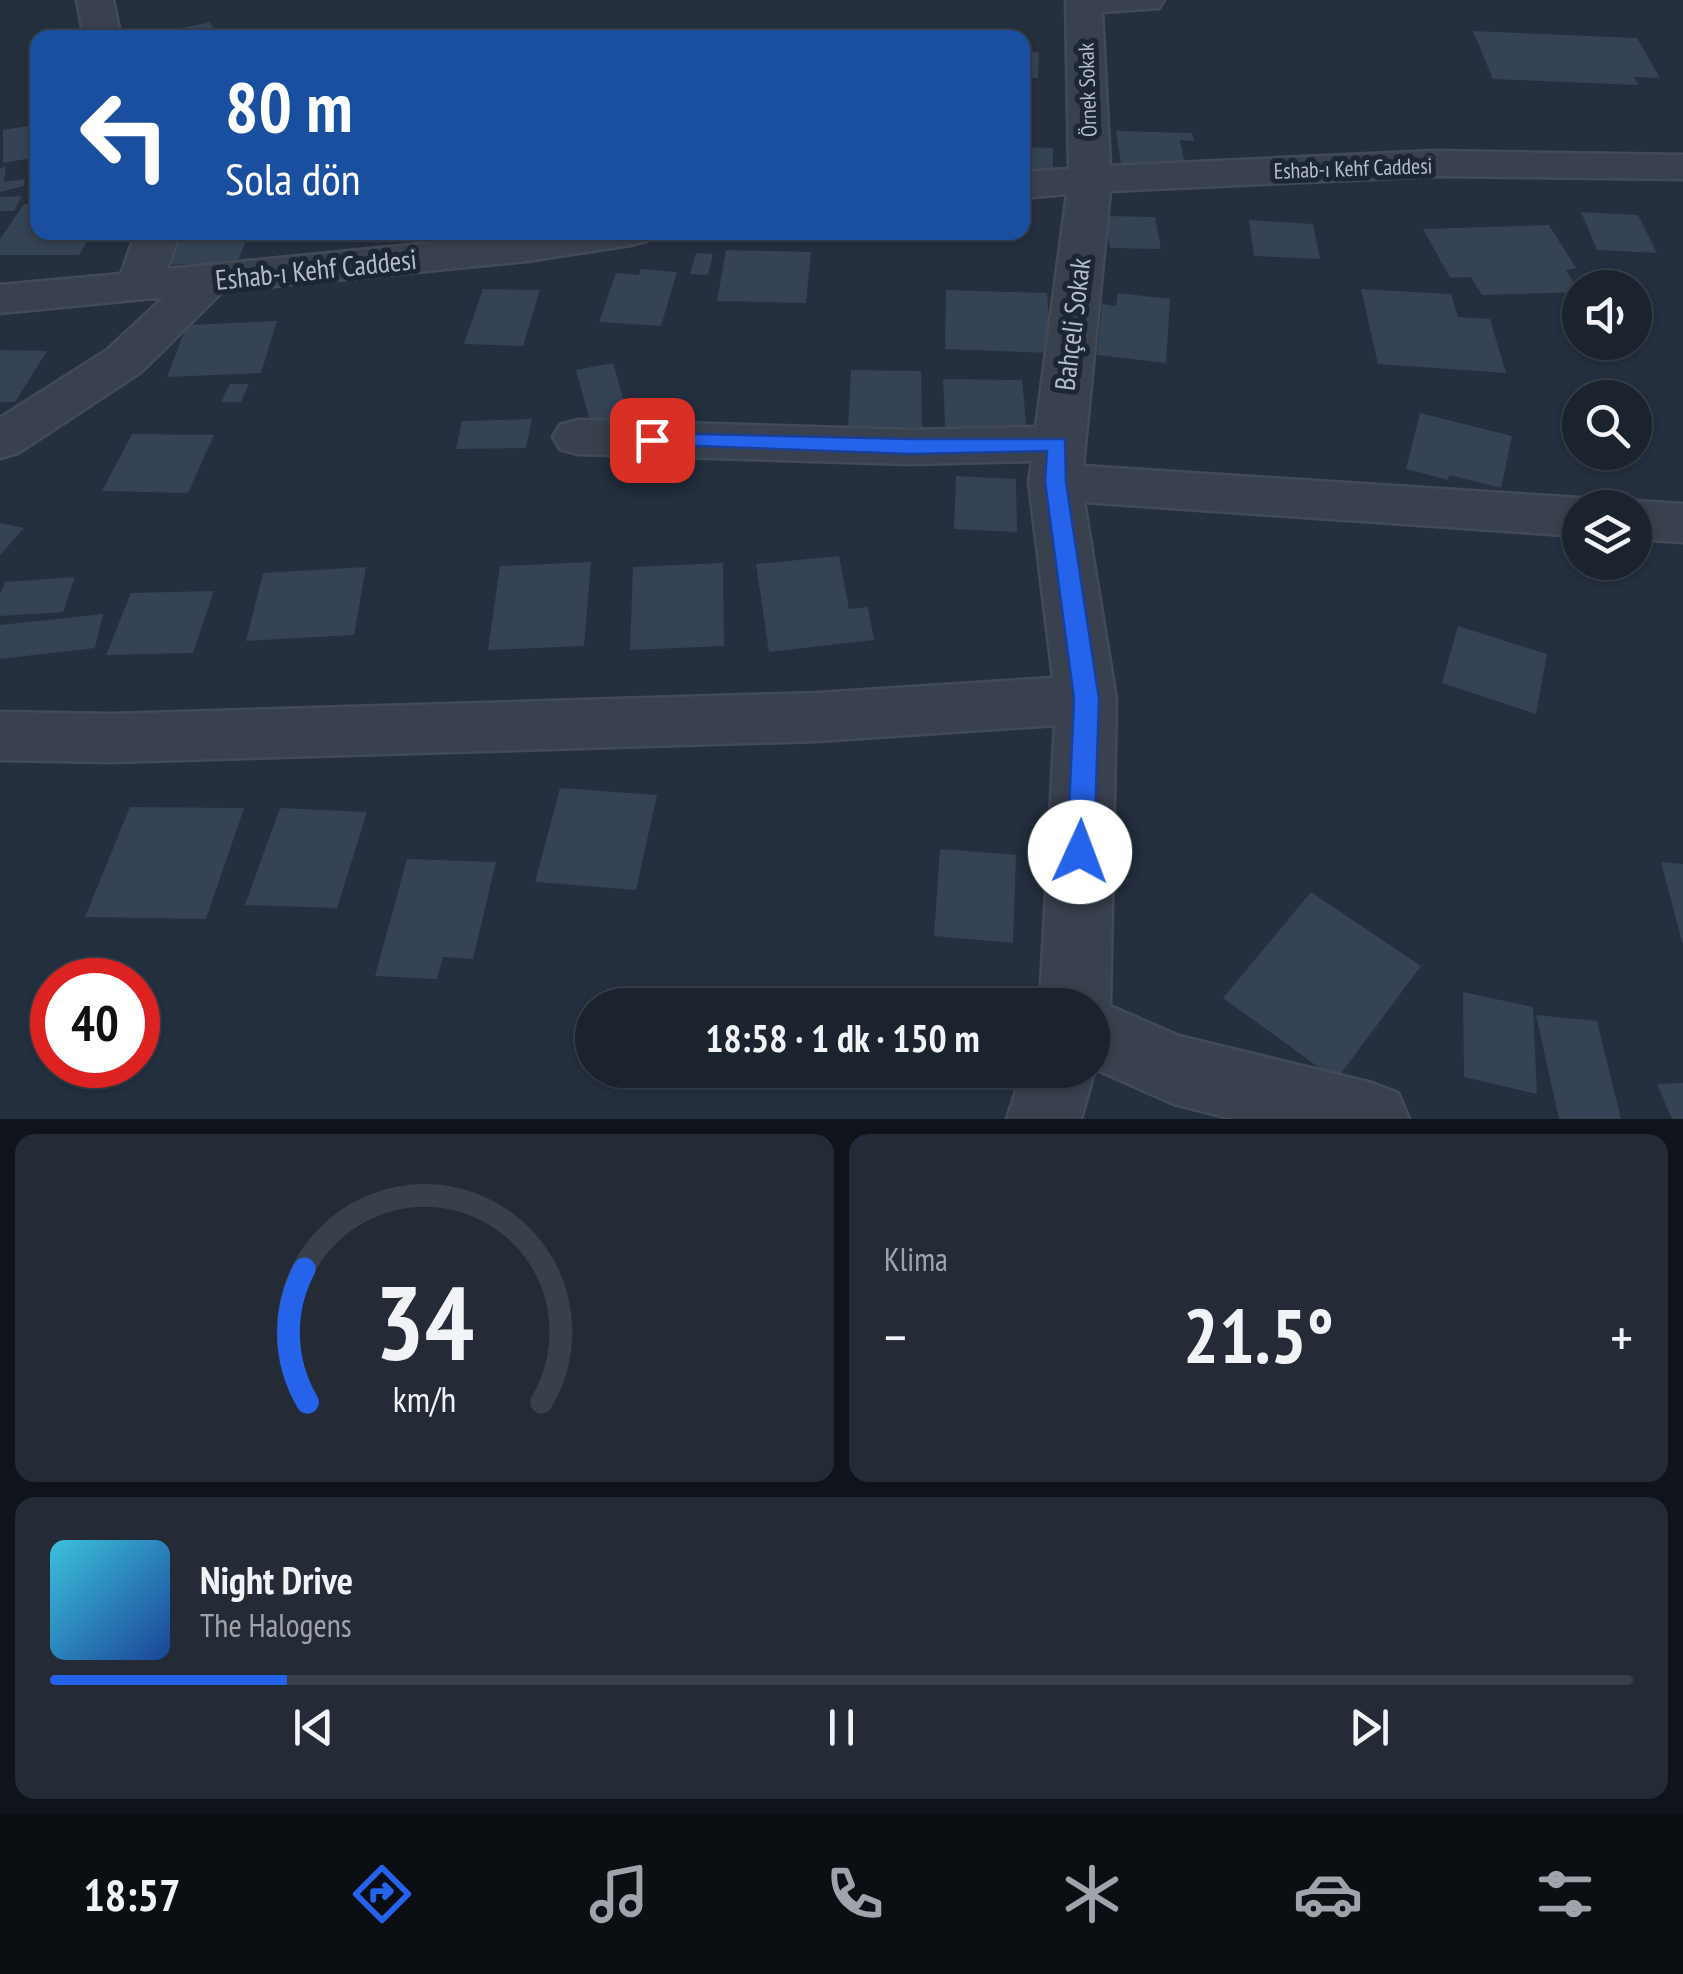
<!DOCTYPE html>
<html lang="tr">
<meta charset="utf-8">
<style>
body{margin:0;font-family:"PT Sans Narrow",sans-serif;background:#242b37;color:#f1f3f6;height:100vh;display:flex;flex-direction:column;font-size:38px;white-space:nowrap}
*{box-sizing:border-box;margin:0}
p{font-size:32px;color:#a0a4aa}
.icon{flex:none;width:55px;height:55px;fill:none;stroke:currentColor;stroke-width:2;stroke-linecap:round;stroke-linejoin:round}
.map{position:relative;height:1119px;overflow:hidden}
.sheet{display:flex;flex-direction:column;gap:15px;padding:15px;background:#0f131a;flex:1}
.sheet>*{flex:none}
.banner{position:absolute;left:30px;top:30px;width:1000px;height:210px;border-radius:20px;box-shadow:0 2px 8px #0004,0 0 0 2px #39404b;background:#1a4fa0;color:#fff;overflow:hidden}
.buttons{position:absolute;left:1562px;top:270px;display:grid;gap:20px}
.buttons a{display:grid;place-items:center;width:90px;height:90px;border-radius:50%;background:#1b232f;box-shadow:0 2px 8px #0004,0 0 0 2px #39404b;font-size:50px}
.speed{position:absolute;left:30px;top:958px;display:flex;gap:20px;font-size:50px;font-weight:700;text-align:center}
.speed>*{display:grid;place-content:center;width:130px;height:130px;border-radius:50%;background:#1b232f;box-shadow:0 2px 8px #0004,0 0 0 2px #39404b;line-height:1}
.speed .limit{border:15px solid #d22;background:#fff;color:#111}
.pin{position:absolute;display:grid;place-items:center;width:85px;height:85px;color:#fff;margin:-42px;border-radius:20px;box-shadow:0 5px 15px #0006}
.me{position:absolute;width:110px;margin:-55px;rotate:2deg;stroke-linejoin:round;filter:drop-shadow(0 0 8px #0008)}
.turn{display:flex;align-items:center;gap:35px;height:210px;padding:0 30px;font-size:45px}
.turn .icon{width:130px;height:130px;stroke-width:2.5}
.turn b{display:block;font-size:70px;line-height:85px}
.big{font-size:75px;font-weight:600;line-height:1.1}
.sheet .tile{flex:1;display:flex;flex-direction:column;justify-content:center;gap:15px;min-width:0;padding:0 35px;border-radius:20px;background:#242b37}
.sheet .dial{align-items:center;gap:0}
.dial svg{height:260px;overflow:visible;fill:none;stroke:#39404b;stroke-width:7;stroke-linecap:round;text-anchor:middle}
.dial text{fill:#f1f3f6;stroke:none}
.song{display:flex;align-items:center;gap:30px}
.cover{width:120px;height:120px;border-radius:15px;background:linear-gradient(135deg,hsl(190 70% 55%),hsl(220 70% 35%))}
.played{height:10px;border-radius:5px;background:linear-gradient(90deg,#2563eb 15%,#39404b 15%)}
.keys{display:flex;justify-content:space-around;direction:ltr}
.heat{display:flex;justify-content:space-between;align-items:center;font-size:55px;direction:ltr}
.sheet .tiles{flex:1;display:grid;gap:15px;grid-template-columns:1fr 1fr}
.tile:last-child{grid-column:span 2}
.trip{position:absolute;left:575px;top:988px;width:535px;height:100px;border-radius:50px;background:#1b232f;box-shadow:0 2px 8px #0004,0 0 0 2px #39404b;font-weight:600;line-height:100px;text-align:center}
.menu{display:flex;height:160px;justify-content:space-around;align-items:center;background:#0b0e13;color:#a0a4aa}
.menu .icon{width:70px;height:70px}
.menu .selected{color:#2563eb}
.menu b{font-size:45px;color:#f1f3f6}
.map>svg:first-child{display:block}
.building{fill:#364355}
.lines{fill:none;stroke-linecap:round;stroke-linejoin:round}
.minor-casing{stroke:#424a58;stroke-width:5}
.minor{fill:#39414f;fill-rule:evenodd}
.route{fill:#2563eb;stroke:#184099;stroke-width:2.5}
.labels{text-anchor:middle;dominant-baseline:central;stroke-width:10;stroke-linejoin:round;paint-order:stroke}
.far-street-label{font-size:22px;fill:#b5bdca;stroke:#1d2634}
.street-label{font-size:28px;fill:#b5bdca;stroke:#1d2634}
</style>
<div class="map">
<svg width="1683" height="1119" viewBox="0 0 1683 1119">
<rect width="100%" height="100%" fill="#242f3f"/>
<path class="building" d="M210,22L219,38H157L155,34Z
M1473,31L1637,38L1660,78L1634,77L1638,85L1493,79Z
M1022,51L1039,52L1038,78L1022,77Z
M38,116V157L3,163V130L29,126V117Z
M1116,131L1192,133L1194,141L1180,140L1185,166L1121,164Z
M1022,147L1053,148V177L1022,176Z
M6,167L4,182L25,179L24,186L0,192V168Z
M22,196L14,211H0V197Z
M24,204H38V232H93L79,255H0V239Z
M1581,212L1638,215L1657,253L1597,250Z
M1104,216L1155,217L1161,249L1110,248Z
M1249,220L1313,224L1320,259L1254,256Z
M1549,225L1576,268L1566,270L1579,292L1482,295L1471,277L1450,278L1423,229Z
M248,236L237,263L158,265L170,238Z
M726,250L811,252L806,303L717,301Z
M696,253L713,254L708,275L690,274Z
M640,269L677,272L661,326L599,322L616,273L639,275Z
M483,289L540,290L523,346L464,344Z
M1361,289L1451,294L1458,317L1490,319L1506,373L1378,364Z
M946,290L1047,293L1051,353L945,349Z
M1118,293L1170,299L1166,363L1097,355L1102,304L1116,306Z
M277,321L261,373L167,377L187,325Z
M0,350L47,351L15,402H0Z
M613,363L629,418L591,425L576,370Z
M851,370L921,371L922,431L848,430Z
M943,379L1022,380L1028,443L946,442Z
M230,384H249L241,402H221Z
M1420,413L1512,436L1501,488L1449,475L1448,480L1406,469Z
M532,419L526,448L456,449L462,421Z
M132,434L214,435L188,493L102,491Z
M956,476L1016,479L1017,532L954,529Z
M0,523L24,528L0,555Z
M839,556L849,609L868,607L874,640L769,652L756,564Z
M591,562L584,646L488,650L500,566Z
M723,563L724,646L630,650L633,567Z
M366,567L354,635L246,641L263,573Z
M75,577L63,612L0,616V594L5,582Z
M214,591L193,653L106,655L131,593Z
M103,614L95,648L0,659V625Z
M1458,626L1547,654L1536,714L1442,683Z
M560,788L657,795L636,890L535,882Z
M130,807L244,808L206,919L85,917Z
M280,808L367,812L337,908L245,905Z
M940,849L1016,855L1013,943L934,936Z
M407,859L496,862L473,959L443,957L437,979L375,976Z
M1661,862L1683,864V942H1682Z
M1311,892L1421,966L1336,1080L1223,998Z
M1463,992L1533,1007L1537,1094L1464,1077Z
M1536,1015L1597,1021L1621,1119H1559Z
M1683,1083V1119H1672L1657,1084Z"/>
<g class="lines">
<defs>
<path id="minor" d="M77,0H113L121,38H84Z
M1066,0H1164L1159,8L1102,12L1110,166L1435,151L1683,155V179L1435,176L1110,191L1083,466L1580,498L1601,508H1580V536L1084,502L1116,699L1110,1006L1179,1036L1372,1083L1398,1093L1409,1119H1233L1174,1104L1095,1069L1081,1119H1007L1023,1070H1092V1005H1040L1055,725L818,741L111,762L0,760V712L111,714L818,693L1053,678L1029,482L1032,461L911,464L578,454L560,449L553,437L560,425L578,420L911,430L1036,427L1067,194L1022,198V172L1069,169Z
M136,232H180L167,269L542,232H652L646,241L631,245L527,261L223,291L141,372L18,453L0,458V418L107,350L164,297L0,313V285L121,274Z
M1635,501L1683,504V542L1635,539V508H1616Z"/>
</defs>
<use href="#minor" class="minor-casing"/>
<use href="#minor" class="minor"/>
</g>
<path class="route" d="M652,433L911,439H1065L1066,482L1099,699L1094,852L1090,860L1080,863L1071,860L1067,852L1074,699L1045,482L1047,451L911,454L644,444L641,440L644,435Z"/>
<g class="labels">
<g class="far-street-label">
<text transform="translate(1087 90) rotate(-92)">Örnek Sokak</text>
<text transform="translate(1353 168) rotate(-2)">Eshab-ı Kehf Caddesi</text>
</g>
<g class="street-label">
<text transform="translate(316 269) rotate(-6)">Eshab-ı Kehf Caddesi</text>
<text transform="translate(1072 324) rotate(-83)">Bahçeli Sokak</text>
</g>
</g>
</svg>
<div class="buttons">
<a><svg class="icon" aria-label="sound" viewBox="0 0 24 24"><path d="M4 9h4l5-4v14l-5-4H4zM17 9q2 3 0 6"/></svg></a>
<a><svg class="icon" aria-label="search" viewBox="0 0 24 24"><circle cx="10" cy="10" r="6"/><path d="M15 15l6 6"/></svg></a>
<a><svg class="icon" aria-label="layers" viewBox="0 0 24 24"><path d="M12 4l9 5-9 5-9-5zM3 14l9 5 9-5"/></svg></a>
</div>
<div class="speed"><div class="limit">40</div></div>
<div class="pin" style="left:652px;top:440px;background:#d93025"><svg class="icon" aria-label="arrive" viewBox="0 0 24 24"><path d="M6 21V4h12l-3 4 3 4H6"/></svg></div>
<svg class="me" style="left:1080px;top:852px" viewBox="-20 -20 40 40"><circle r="19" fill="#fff"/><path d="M0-13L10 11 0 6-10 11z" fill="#2563eb"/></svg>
<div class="trip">18:58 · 1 dk · 150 m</div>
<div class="banner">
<div class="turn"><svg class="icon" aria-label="left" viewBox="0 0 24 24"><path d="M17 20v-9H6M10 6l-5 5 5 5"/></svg><div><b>80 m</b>Sola dön</div></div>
</div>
</div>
<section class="sheet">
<div class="tiles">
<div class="tile dial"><svg viewBox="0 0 100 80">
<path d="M14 69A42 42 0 1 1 86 69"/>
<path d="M14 69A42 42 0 0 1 13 28" stroke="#2563eb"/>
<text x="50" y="56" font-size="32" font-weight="700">34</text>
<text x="50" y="72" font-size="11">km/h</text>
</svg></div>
<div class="tile"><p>Klima</p>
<div class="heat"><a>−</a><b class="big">21.5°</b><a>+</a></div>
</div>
<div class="tile">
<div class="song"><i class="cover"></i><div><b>Night Drive</b><p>The Halogens</p></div></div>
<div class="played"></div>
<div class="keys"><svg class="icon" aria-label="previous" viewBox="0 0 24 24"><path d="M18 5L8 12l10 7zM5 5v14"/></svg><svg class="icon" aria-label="pause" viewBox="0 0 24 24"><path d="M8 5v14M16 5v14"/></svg><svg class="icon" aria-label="next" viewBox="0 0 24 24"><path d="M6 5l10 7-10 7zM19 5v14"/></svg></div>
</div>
</div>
</section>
<nav class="menu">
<b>18:57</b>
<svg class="icon selected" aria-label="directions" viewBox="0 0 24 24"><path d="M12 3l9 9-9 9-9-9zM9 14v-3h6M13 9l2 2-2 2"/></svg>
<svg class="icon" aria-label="music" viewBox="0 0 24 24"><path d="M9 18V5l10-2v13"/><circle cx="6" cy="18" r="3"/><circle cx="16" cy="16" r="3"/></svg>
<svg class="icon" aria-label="phone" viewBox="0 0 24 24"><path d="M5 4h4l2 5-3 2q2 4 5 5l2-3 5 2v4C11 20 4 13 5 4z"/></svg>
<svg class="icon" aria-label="climate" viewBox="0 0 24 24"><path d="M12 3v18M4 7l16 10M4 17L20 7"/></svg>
<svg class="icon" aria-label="car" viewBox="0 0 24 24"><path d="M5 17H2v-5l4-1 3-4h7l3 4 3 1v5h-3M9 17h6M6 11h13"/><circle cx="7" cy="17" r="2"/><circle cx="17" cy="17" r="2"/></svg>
<svg class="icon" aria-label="filters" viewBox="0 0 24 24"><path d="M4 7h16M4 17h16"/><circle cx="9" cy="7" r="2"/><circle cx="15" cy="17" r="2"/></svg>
</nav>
